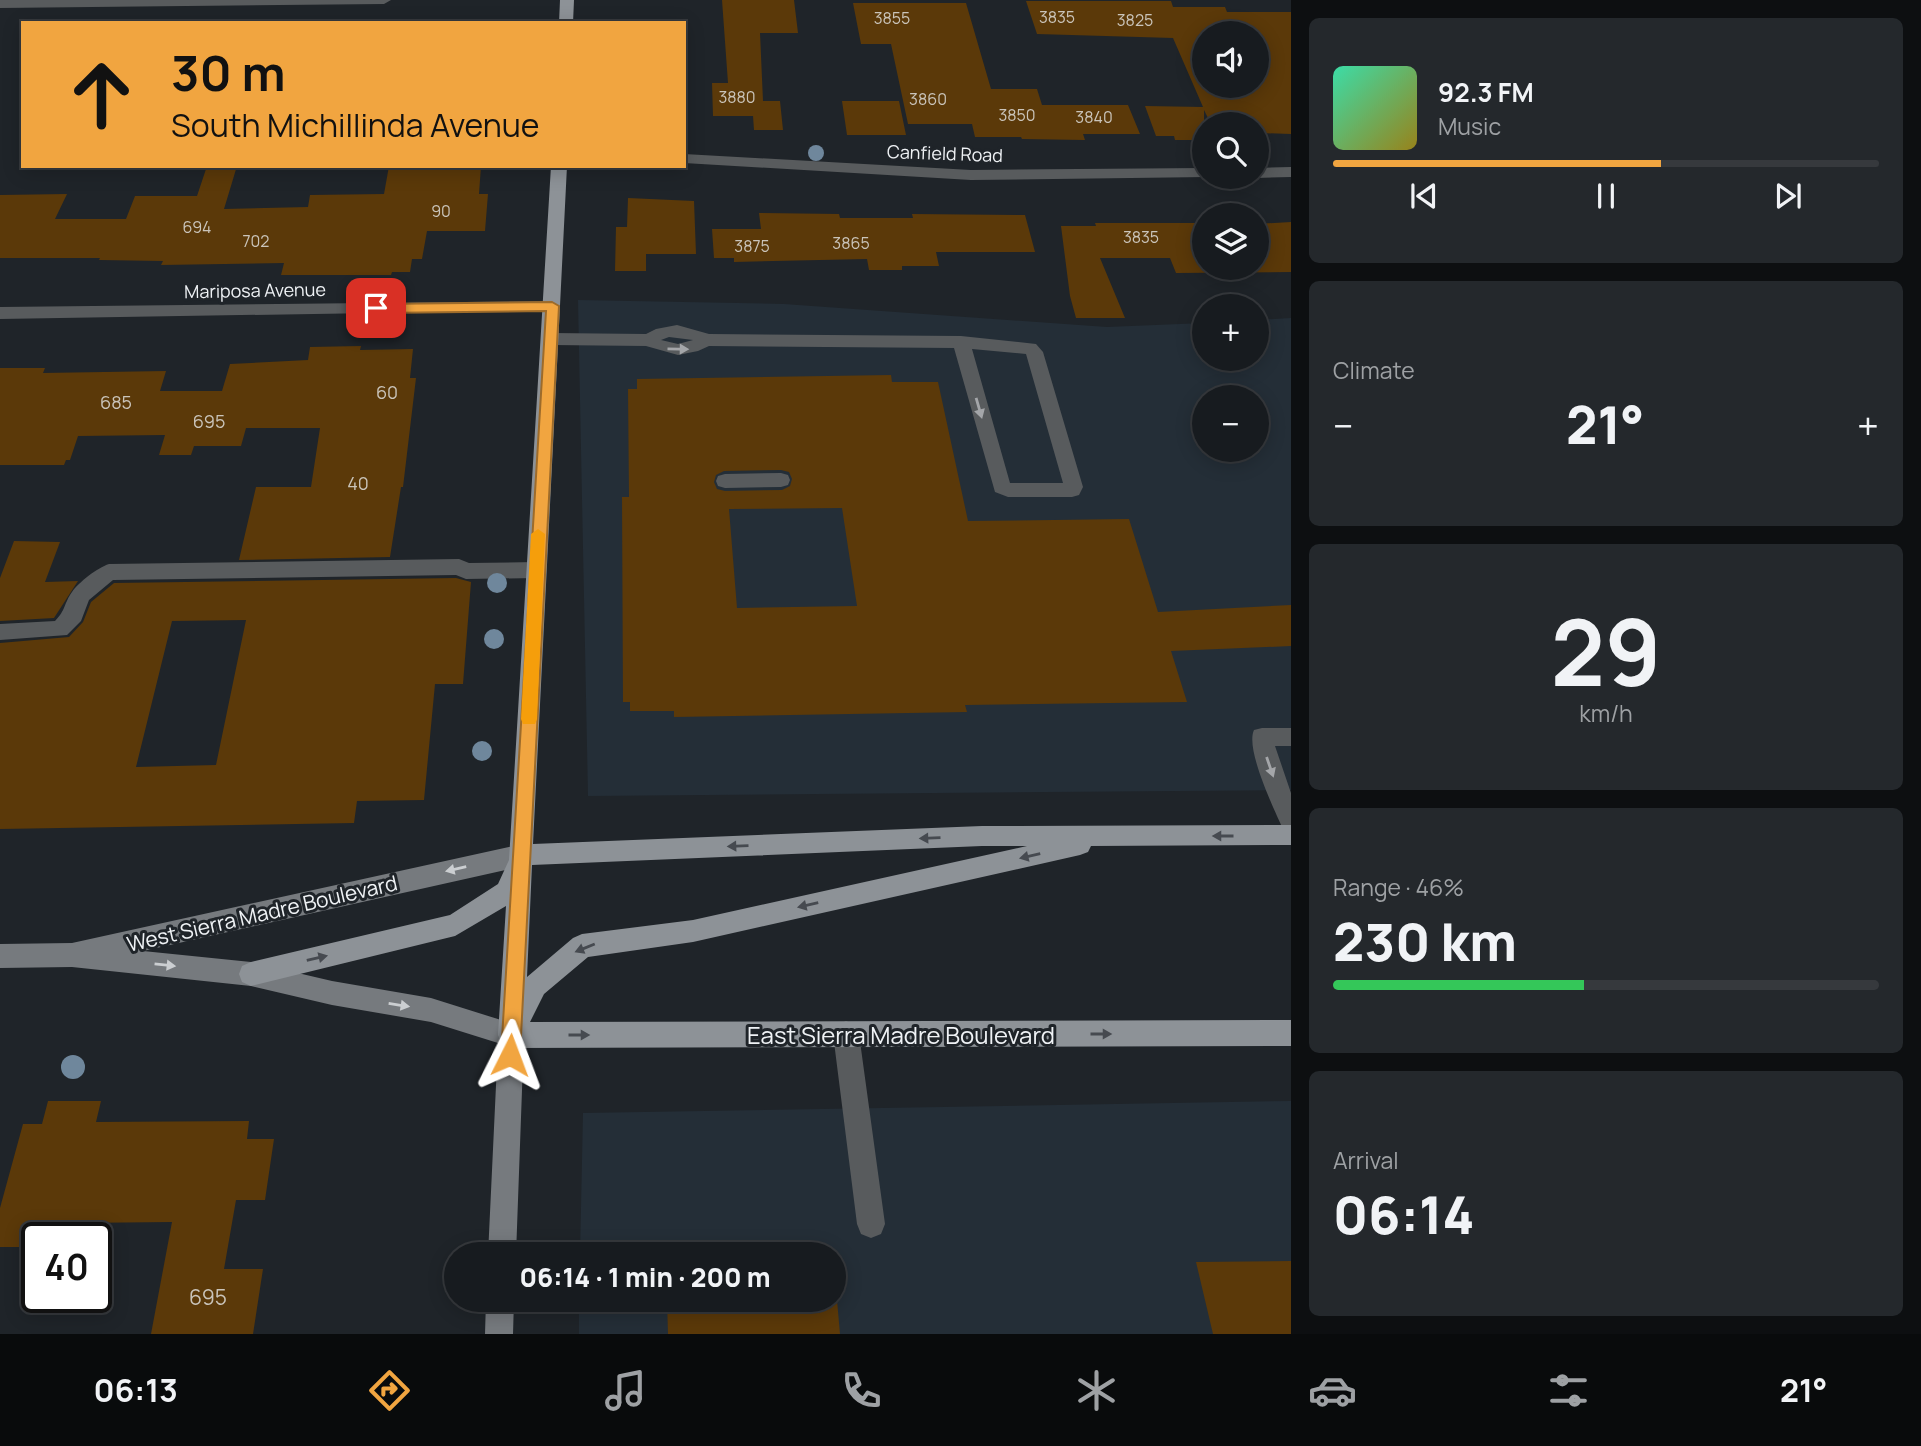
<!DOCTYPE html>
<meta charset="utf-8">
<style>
body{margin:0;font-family:Manrope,sans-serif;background:#24282c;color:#f1f3f6;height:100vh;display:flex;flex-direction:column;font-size:26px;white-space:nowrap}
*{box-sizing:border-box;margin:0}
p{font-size:23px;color:#9ea1a4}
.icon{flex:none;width:38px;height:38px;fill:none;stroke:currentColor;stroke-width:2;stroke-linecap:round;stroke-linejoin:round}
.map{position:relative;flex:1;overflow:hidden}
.sheet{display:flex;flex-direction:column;gap:18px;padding:18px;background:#0d0f11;width:630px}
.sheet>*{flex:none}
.hud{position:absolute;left:21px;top:21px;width:665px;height:147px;border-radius:0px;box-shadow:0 4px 18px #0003,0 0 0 2px #36393d;background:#f1a540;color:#111;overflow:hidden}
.fabs{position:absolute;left:1192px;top:21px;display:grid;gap:14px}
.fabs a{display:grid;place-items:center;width:77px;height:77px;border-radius:50%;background:#171b1f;box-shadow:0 4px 18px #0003,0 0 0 2px #36393d;font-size:35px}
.speed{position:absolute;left:21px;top:1222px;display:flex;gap:14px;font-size:35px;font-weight:700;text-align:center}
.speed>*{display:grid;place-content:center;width:91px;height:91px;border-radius:50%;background:#171b1f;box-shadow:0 4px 18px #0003,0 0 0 2px #36393d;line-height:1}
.speed .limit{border:4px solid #111;border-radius:10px;background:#fff;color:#111}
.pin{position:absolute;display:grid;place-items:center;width:60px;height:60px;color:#fff;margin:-30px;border-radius:14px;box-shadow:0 4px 10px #0006}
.me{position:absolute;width:77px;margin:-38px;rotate:3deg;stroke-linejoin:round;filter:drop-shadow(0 0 5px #0008)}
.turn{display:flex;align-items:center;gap:24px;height:147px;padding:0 35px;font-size:32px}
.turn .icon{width:91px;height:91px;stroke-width:2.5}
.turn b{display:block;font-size:49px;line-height:60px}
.big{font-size:52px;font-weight:800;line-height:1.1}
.sheet .card{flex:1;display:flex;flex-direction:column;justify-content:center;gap:10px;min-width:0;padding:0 24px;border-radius:10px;background:#24282c}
.sheet .dial{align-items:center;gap:0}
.dial b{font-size:91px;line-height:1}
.song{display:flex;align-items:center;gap:21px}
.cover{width:84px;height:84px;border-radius:10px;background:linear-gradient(135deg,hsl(160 70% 55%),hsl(50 70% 35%))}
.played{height:7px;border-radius:4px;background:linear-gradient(90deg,#f1a540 60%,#36393d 60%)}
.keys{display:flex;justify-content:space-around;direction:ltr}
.heat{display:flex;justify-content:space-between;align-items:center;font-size:38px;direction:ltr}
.charge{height:10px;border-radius:5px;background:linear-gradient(90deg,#34c759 46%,#36393d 0)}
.trip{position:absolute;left:444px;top:1242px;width:402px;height:70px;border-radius:35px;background:#171b1f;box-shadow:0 4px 18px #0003,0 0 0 2px #36393d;font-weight:800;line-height:70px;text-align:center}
.tabs{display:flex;height:112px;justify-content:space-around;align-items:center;background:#090b0c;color:#9ea1a4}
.tabs .icon{width:49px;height:49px}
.tabs .current{color:#f1a540}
.tabs b{font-size:32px;color:#f1f3f6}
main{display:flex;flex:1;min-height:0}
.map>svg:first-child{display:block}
.built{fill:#242e37;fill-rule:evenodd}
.building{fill:#5b3909;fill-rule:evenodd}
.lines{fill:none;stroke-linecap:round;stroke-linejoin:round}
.lane{fill:#585b5d;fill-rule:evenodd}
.street{fill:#585b5d;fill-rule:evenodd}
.secondary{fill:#767a7e;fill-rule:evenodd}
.primary{fill:#8d9297;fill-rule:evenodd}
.tree{fill:#6f879c}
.oneway{fill:#a4a6a9}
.oneway2{fill:#464a50}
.oneway3{fill:#cbced1}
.route{fill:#f1a540;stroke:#9d6b2a;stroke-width:2}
.slow{fill:#f59e0b}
.labels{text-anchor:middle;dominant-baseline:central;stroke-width:6;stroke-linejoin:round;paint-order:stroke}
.far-number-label{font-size:16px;fill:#cac4ba}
.far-street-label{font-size:18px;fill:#eff2f5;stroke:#1f2429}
.number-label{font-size:18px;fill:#cac4ba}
.street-label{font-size:21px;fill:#eff2f5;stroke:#1f2429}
.near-number-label{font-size:21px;fill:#cac4ba}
.near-street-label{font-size:24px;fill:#eff2f5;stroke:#1f2429}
</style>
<main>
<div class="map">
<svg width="1291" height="1334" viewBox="0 0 1291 1334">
<rect width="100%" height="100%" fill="#1f2429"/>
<path class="built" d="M578,300L784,304L1107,327L1204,323V359H1256L1257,320L1291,318V790L588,796ZM1204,397H1256V450H1204Z
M1291,1101V1334H579V1300H835V1255H580L583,1113Z"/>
<path class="building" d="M722,0H794L798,33H760L763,101H780L783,130H754L753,116H713L712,83H728Z
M1026,1H1171L1173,7H1225L1227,12H1291V134L1258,133L1256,124H1211L1204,110V140H1175L1174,136H1156L1145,106L1203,107L1173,38L1037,34ZM1204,33H1256V86H1204Z
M853,3H966L991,89H1037L1042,105H1128L1140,134H1083L1085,140L1022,139L1021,137H975L972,124H908L891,44H861Z
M842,101H899L906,135H847Z
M207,166H237L224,209L308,207L310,195L384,194L389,166H481L479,194H488L485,231H427L422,259H412L410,272H392L391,275H281L284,263L161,265L163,261L99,260L100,258H0V195L67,194L55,219H126L135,196H197Z
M628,198L694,201L696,254H646V271H615L616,227H627Z
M759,213L839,214L840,218H913L912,214L1025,215L1035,252H936L939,266H902V270H869L867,259L734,262V258H714L712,229H761Z
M1291,222V272L1176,273L1170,258H1100L1125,318H1076L1070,296L1061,226H1096L1095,223H1204V268H1256V224Z
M361,346L360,350L413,349L410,378H416L403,487H401L390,557L239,560L256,487H311L320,428H246L241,446H194L191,455H159L165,435L78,436L70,460H66L64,465H0V368H45L43,373L166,371L160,391H222L230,364L308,360L310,347Z
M891,375L892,382H938L968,521L1129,519L1158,612L1291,605V646L1171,651L1187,702L965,705L967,712L674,717V711H630V702H623L622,497H629L628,389H637V379ZM781,470L789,472L792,479L790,486L782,490L725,491L717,489L714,482L716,475L724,471ZM842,508L857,606L737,608L729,509Z
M14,541L60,542L45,582L78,581L54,618L0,621V578Z
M456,578L471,582L463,684H435L424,800L357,801L354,823L0,829V643L69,637L83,622L91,602L114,583ZM246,620L216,765L136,767L172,621Z
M48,1101H101L96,1122L249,1121L247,1139H274L265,1200H236L224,1269H263L253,1334H151L172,1222L75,1223L71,1237H37V1247H0V1208L23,1124H42Z
M1291,1261V1334H1213L1196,1262Z
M667,1300H837L840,1334H668Z"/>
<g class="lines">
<path class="lane" d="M677,325L709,334L961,336L1036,344L1043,352L1083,487L1079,495L1072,497H1008L995,492L954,348L709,346L698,351L678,355L646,346L551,345L542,339L551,333L646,334L656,329ZM669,337L693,340L678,344L661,340ZM972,349L1026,354L1063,483H1010Z
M459,559L469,563L536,562L543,565L546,570L543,575L536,578L466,579L456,575L113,580L89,600L81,621L67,635L0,640V624L55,621C66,610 64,603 72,592C79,582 97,568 109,564Z
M1262,728H1291V746H1275L1291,793V832L1283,829C1274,809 1245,749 1254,730Z
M846,1021L855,1025L859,1034L885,1224L881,1234L871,1238L861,1234L857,1224L833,1034L837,1025Z"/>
<path class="street" d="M0,0H391L384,4L0,8Z
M684,154L971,170L1204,168V177H1207L971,180L684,163Z
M1291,167V177L1256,178L1253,177H1256V168Z
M552,301L560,306L558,310L0,319V307Z
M781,473L788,475L790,480L788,485L781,487L725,488L718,486L716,481L718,476L725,474Z"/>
<path class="secondary" d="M523,844L531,848L535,855L531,862L523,866L143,951L251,962L332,981L431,998L520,1026L524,1035L516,1255H488L498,1043L431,1022L332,1005L251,986L72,967L0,968V944L72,943Z
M486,1300H514L513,1334H485Z"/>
<path class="primary" d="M560,0H574L573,23H559Z
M551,166H567L533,844L982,826L1291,825V845L1091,846L1088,852L1080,855L693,942L588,957L544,994L530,1022L1291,1020V1046L511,1048L502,1044L498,1035L506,906L455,936L251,986L242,982L239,974L242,966L251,962L450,915L498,884L509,860ZM982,846H1027L693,920L582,934L573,938L527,977L532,865Z"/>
</g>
<g class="tree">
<circle cx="816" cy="153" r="8"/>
<circle cx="497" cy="583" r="10"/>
<circle cx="494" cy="639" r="10"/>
<circle cx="482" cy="751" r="10"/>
<circle cx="73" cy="1067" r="12"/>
</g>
<defs><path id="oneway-solid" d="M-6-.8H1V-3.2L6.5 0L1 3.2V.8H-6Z" transform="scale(1.75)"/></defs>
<g class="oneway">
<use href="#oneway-solid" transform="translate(678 349) rotate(1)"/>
<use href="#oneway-solid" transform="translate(979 408) rotate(74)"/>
<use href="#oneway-solid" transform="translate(1270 767) rotate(71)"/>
</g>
<g class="oneway2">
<use href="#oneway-solid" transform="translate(1223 836) rotate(180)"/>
<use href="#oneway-solid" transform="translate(930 838) rotate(178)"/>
<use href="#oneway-solid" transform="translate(738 846) rotate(178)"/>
<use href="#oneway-solid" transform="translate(1030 856) rotate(167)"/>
<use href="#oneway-solid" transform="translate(808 905) rotate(167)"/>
<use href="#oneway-solid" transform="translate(585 948) rotate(158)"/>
<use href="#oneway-solid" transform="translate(317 958) rotate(-13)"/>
<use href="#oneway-solid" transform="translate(1101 1034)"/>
<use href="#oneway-solid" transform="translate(579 1035)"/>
</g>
<g class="oneway3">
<use href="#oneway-solid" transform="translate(456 869) rotate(167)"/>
<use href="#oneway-solid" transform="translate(165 965) rotate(6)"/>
<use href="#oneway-solid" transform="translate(399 1005) rotate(9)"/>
</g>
<path class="route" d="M552,302L559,306L520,1055L517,1062L510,1065L504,1062L501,1055L546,311L376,313L369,308L376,304Z"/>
<path class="slow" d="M538,529L545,534L537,719L535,724H523L521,719L531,534Z"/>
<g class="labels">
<g class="far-number-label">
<text x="1057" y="17">3835</text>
<text x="892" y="18">3855</text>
<text x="1135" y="20">3825</text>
<text x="737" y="97">3880</text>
<text x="928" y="99">3860</text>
<text x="1017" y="115">3850</text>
<text x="1094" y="117">3840</text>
<text x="441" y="211">90</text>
<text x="197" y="227">694</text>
<text x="1141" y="237">3835</text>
<text x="256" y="241">702</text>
<text x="851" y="243">3865</text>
<text x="752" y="246">3875</text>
</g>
<g class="far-street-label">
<text transform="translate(945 153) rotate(2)">Canfield Road</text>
<text transform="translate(255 290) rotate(-1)">Mariposa Avenue</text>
</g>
<g class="number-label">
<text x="387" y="392">60</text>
<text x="116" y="402">685</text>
<text x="209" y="421">695</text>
<text x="358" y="483">40</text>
</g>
<g class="street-label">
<text transform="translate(262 913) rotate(-13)">West Sierra Madre Boulevard</text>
</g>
<g class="near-number-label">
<text x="208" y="1297">695</text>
</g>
<g class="near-street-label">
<text x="901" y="1034">East Sierra Madre Boulevard</text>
</g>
</g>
</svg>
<div class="fabs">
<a><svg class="icon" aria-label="sound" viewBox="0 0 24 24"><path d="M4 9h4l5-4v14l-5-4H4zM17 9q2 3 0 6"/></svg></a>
<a><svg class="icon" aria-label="search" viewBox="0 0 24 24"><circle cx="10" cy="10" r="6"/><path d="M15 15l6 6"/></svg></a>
<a><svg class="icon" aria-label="layers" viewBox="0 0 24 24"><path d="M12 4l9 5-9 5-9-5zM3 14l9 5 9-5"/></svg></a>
<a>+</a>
<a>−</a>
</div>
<div class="speed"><div class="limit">40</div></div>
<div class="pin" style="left:376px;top:308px;background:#d93025"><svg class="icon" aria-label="arrive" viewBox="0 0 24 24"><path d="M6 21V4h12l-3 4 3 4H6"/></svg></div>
<svg class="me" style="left:510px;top:1055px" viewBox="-20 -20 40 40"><path d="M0-17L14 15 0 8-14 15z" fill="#f1a540" stroke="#fff" stroke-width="4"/></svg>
<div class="trip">06:14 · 1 min · 200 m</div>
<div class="hud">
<div class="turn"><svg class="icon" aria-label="ahead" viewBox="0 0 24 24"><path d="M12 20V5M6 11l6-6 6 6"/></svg><div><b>30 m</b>South Michillinda Avenue</div></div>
</div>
</div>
<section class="sheet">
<div class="card">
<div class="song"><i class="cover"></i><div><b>92.3 FM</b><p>Music</p></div></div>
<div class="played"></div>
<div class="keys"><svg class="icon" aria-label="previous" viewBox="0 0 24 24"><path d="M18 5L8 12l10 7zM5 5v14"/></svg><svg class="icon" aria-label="pause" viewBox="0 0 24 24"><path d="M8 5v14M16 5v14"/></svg><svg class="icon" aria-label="next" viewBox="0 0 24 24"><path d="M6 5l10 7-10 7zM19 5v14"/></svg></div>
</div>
<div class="card"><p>Climate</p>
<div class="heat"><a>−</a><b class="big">21°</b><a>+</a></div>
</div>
<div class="card dial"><b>29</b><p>km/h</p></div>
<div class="card"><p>Range · 46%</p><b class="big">230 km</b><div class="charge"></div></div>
<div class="card"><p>Arrival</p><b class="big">06:14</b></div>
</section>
</main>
<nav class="tabs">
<b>06:13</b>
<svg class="icon current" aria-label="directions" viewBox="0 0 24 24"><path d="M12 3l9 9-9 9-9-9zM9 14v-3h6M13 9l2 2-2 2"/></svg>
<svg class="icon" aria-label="music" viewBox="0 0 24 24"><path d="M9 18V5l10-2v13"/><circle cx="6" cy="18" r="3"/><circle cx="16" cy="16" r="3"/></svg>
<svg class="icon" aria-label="phone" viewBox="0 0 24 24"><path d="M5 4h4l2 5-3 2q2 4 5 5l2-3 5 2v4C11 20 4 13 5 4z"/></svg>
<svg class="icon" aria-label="climate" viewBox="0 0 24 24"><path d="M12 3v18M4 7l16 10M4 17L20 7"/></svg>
<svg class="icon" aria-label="car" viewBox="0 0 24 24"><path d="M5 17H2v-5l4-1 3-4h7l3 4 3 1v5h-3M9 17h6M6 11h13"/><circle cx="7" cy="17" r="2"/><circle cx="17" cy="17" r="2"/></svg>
<svg class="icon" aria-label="filters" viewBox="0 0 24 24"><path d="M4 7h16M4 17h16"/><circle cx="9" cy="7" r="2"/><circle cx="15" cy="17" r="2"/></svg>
<b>21°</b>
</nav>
